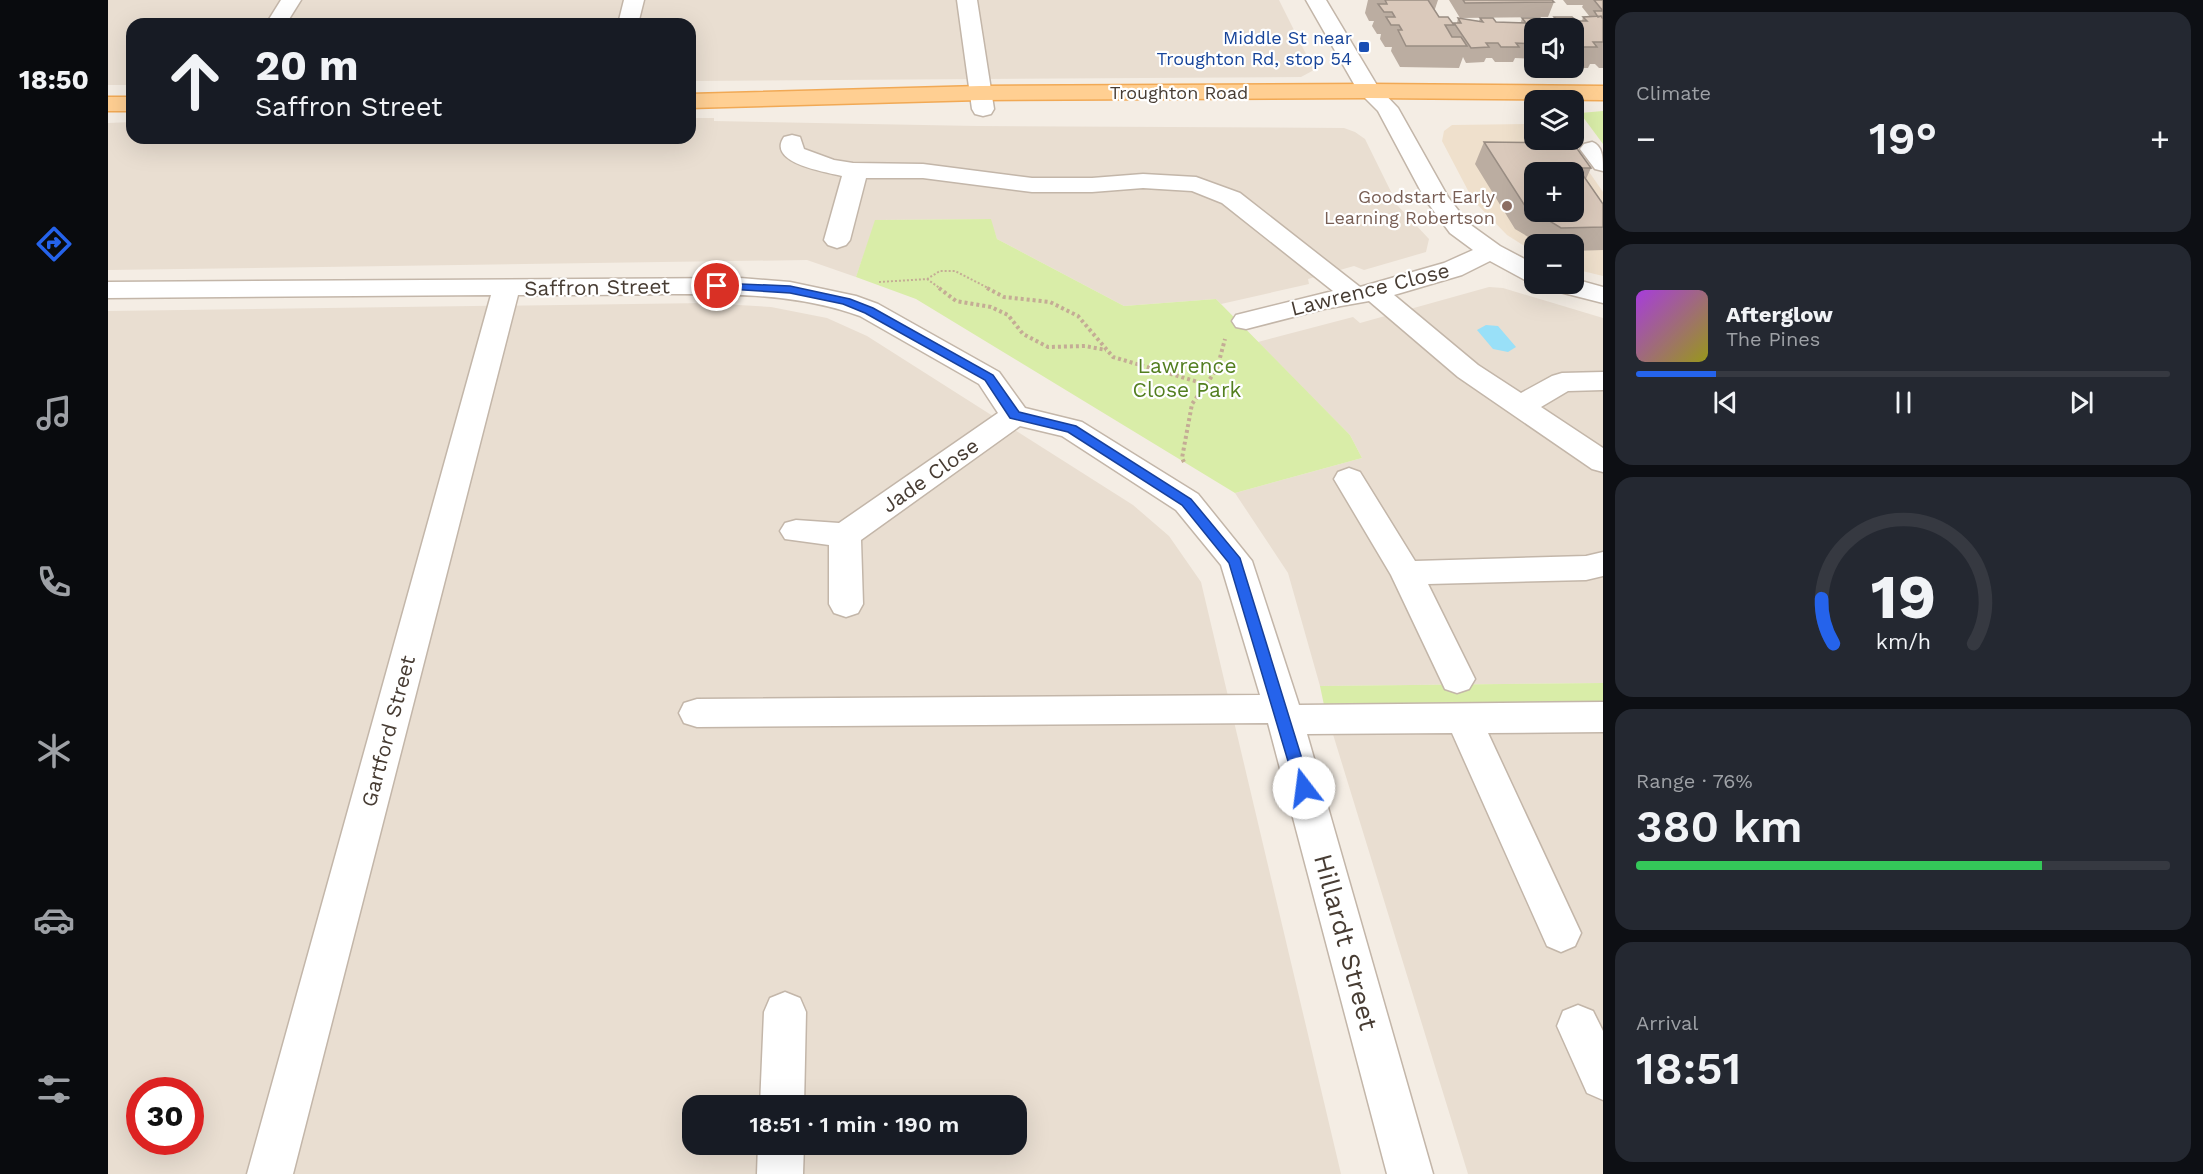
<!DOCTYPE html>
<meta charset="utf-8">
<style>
body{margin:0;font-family:"Work Sans",sans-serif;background:#242831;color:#f1f3f6;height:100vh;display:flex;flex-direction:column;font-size:22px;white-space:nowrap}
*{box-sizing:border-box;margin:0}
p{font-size:20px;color:#9ea1a6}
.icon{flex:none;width:33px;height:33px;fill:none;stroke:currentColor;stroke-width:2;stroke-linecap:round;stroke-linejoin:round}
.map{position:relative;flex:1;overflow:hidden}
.details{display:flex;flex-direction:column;gap:12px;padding:12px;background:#0d0f14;width:600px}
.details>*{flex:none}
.banner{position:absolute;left:18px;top:18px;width:570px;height:126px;border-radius:18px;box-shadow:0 6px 24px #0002;background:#171b24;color:#f1f3f6;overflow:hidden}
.controls{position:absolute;left:1416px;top:18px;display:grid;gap:12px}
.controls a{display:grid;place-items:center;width:60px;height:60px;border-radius:12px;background:#171b24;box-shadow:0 6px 24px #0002;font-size:30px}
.speed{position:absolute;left:18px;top:1077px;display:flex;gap:12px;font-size:30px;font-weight:700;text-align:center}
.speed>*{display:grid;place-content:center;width:78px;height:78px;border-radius:50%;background:#171b24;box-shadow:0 6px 24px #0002;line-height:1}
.speed .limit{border:9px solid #d22;background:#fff;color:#111}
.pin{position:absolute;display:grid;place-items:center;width:51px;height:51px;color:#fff;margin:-26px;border:3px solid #fff;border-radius:50%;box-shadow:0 2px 6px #0007}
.me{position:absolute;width:66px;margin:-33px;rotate:345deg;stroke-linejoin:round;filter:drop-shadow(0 0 4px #0008)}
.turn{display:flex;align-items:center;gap:21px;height:126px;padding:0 30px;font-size:27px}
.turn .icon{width:78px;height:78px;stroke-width:2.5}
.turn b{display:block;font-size:42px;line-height:51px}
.big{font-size:45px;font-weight:600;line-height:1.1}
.details .tile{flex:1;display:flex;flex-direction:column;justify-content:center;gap:9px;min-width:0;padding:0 21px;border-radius:18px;background:#242831}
.details .dial{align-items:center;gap:0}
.dial svg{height:156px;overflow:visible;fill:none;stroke:#363941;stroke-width:7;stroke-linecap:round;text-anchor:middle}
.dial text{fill:#f1f3f6;stroke:none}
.song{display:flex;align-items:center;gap:18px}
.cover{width:72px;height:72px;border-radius:9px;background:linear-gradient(135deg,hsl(280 70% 55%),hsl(60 70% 35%))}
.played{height:6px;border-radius:3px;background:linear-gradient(90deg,#2563eb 15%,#363941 15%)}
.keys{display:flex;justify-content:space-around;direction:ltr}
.heat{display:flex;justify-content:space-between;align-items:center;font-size:33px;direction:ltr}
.charge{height:9px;border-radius:4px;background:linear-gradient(90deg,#34c759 76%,#363941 0)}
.trip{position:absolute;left:574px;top:1095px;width:345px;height:60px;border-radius:18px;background:#171b24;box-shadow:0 6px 24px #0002;font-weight:600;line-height:60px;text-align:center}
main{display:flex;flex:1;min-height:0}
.dock{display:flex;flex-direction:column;width:108px;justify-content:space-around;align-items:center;background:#090b0e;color:#9ea1a6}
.dock .icon{width:42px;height:42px}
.dock .active{color:#2563eb}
.dock b{font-size:27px;color:#f1f3f6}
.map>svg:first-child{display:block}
.residential{fill:#e9ded1;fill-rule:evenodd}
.education{fill:#efe0cc;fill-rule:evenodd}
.green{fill:#d9eda8}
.water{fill:#99e0f8}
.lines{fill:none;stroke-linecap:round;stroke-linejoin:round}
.minor-casing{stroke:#c3b6a9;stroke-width:3}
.major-casing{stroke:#f1a955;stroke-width:3}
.path-far1{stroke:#c4ac95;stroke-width:2;stroke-dasharray:2 2;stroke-linecap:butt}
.path{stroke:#c4ac95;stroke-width:4;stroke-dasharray:3 3;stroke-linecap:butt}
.minor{fill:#fff;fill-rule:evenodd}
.major{fill:#ffcf92;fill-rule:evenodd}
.wall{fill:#bbada1}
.building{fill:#dac9bb;stroke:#998d83;stroke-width:1.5;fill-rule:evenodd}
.route{fill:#2563eb;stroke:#184099;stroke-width:1.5}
.transit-dot{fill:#1a4fb4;stroke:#fff;stroke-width:2}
.education-dot{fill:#8d6e63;stroke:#fff;stroke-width:2}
.labels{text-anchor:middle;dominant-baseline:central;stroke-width:4.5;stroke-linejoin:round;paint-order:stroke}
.far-transit-label{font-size:18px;fill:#164399;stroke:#fff;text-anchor:end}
.far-street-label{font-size:18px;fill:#473c33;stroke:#fff}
.far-education-label{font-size:18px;fill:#785e54;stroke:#fff;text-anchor:end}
.street-label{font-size:21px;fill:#473c33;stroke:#fff}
.park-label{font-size:21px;fill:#537f20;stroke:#fff}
.near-street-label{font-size:26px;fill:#473c33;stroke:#fff}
</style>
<main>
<nav class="dock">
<b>18:50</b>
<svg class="icon active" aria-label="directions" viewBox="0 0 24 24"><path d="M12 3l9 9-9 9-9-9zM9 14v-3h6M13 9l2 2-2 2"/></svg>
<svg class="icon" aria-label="music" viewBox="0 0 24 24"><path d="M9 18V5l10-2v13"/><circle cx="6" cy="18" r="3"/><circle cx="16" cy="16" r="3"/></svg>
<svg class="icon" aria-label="phone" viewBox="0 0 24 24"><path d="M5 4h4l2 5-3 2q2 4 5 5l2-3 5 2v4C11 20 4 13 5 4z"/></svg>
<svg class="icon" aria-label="climate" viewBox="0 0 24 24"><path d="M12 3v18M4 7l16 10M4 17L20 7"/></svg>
<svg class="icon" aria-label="car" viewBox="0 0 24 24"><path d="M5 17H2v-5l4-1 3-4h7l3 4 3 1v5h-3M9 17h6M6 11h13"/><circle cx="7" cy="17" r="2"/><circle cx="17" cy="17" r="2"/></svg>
<svg class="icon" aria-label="filters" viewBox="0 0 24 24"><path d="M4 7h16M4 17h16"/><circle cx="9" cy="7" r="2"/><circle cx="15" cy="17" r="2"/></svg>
</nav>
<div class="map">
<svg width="1495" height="1174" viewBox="0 0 1495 1174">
<rect width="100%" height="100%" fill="#f4ede4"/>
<path class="residential" d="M0,0H1171L1206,70L1193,77L582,81V24H24V85H0Z
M582,118H606V121L869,126L1236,128L1247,132L1257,139L1290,206L1321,239L1318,252L1256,270L1246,266L1200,279L1201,284L1113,304L1108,299L1016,306L889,239L882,219L768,220L748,277L699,260L0,270V123L24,122V138H582Z
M1381,287L1395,288L1495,318V683L1212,686L1180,573L1127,493L1254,458L1242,435L1150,342L1245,317L1252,323Z
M597,303L663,307L719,318L759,336L1025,505L1061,536L1093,582L1233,1174H0V311ZM32,1090H82V1142H32ZM585,1106H909V1144H585Z
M1495,701V1174H1360L1216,705Z"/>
<path class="education" d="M1426,124V140H1459L1495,192V276L1466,269V244H1426V252L1399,235L1365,200L1334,141L1336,131L1344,125ZM1426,172H1466V212H1426Z"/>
<path class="green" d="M1495,111V144L1472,113Z
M883,219L889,239L1016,306L1108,299L1242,435L1254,458L1127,493L808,299L748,277L767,220Z
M1495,683V701L1216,705L1212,686Z"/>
<path class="water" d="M1378,325L1390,326L1408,347L1400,352L1385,349L1369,330Z"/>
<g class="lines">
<defs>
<path id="minor" d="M173,0H193L178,24H158Z
M516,0H536L530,24H510Z
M849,0H869L886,109L883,114L875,116L867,114L864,109Z
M1198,0H1218L1270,87L1290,108L1340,197L1360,223L1392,246L1426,264V282L1417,280L1382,261L1354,275L1286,295L1370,365L1413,393L1444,376L1454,373L1495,372V390L1460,391L1433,407L1495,448V472L1484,469L1350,377L1261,301L1216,309L1138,329L1128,327L1124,321L1128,315L1225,291L1114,203L1084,191L1035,188L984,192H924L815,178H758L742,240L738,245L729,248L720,245L716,240L734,176C718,172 658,163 676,137L684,135L692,137L696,149L726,160L745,163L815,164L924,178H984L1035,174L1088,177L1132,193L1252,287L1336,263L1365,250L1342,233L1317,199L1270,111L1250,91Z
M1484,142C1495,146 1495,158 1495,171L1487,169L1472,149L1476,144Z
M632,278L682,282L748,296L770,304L891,372L917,408L974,422L1090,494L1144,561L1191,705L1495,702V732L1380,733L1473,933L1467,946L1453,952L1439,946L1344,733L1199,734L1325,1174H1279L1160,723L589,727L576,723L571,713L576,703L589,699L1152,695L1113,565L1068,510L954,436L912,426L753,540L755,604L750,613L738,617L726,613L721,604V545L677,539L672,531L677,523L688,520L731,523L890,413L871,384L752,316C688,293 623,294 557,294C508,295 459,295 410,295L185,1174H139L383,295L0,298V282Z
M1466,279L1495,287V303L1444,290L1440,284H1466Z
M1241,468L1252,472L1307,561L1478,556L1495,552V576L1478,580L1320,584L1367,679L1361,689L1349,693L1337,689L1283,575L1226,479L1230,472Z
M677,992L692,998L698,1012L696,1106H652L656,1012L662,998Z
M1470,1005L1485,1011L1495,1031V1100L1479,1093L1449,1026L1455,1011Z
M650,1144H696L695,1174H649Z"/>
<path id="major" d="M1261,84L1495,86V100L1261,98L872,100L582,108V94L872,86Z
M0,97H24V111H0Z"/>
</defs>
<use href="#minor" class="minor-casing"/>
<use href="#major" class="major-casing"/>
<path class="path-far1" d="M819,279L833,289
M771,282L819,279L832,271H847L882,289"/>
<path class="path" d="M831,288L848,301L883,307L900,315L915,334L940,347L977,346L998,350
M879,288L896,297L942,302L970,316L1005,357L1097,384
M1076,462L1074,458L1084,404L1109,369L1117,339"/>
<use href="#minor" class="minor"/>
<use href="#major" class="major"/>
</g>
<path class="wall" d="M1260,0H1330L1327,9H1326L1331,17L1345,24L1346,23H1349L1350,18L1371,21L1372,18L1388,22H1413L1414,18L1426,28V59L1407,58L1405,62H1387L1384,58H1378L1376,62L1358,63L1355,57L1351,68L1292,67L1283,51L1284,47H1277L1272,39L1273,34H1269L1264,26L1266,21H1261L1257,13Z
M1341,0H1444L1446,2L1440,17L1352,18Z
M1455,0H1495V68H1491L1487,64H1482L1480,68H1460H1466V28H1442L1446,17L1469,21H1474L1475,17H1482L1474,7L1475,5H1459Z
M1376,142L1483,168L1478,179L1495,204V250L1466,251V244H1432L1407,229L1367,164Z"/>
<path class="building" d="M1277,0H1320L1331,17H1340L1346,25H1337L1344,37H1353L1359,46H1298L1290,30H1294L1291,25H1283L1278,17H1287L1284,12H1276L1270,4H1279Z
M1355,0H1444L1446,2L1357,3Z
M1486,0H1495V11Z
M1486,11H1495V19L1493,16L1490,17Z
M1493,16L1495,19V42H1485L1489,47H1470L1466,41V28H1456L1446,17H1464L1469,21H1479L1475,17Z
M1350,18L1375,22L1372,18H1385L1388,22L1418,23L1414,18H1432L1441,28H1426V44L1408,43L1411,47H1393L1390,43H1378L1381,47L1363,48L1346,23H1353Z
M1376,142L1465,143L1483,168H1470L1495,204V227L1453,228L1417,206ZM1426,172H1466V212H1426Z"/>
<path class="route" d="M609,283L682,286L742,299L765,308L885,375L911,412L968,426L1083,499L1132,558L1203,788L1201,792L1196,794L1190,792L1188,788L1121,563L1074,505L960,432L902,418L877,380L757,313L735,304L682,293L605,288L603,286Z"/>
<rect class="transit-dot" x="1250" y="41" width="12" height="12" rx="3"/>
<circle class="education-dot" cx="1399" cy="206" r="6"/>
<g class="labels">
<g class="far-transit-label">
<text x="1244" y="37">Middle St near<tspan x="1244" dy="21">Troughton Rd, stop 54</tspan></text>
</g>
<g class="far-street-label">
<text x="1071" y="92">Troughton Road</text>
</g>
<g class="far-education-label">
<text x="1387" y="196">Goodstart Early<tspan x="1387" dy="21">Learning Robertson</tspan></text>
</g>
<g class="street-label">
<text transform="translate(489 287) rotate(-1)">Saffron Street</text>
<text transform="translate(1262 289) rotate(-14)">Lawrence Close</text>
<text transform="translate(822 475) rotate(-35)">Jade Close</text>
<text transform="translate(280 731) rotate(-75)">Gartford Street</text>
</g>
<g class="park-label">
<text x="1079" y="365">Lawrence<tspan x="1079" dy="24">Close Park</tspan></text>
</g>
<g class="near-street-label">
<text transform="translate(1238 942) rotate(75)">Hillardt Street</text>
</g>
</g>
</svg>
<div class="controls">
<a><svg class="icon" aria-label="sound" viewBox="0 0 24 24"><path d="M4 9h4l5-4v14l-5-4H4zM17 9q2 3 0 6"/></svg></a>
<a><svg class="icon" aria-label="layers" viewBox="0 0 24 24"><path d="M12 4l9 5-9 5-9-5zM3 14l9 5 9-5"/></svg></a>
<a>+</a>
<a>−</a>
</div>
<div class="speed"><div class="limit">30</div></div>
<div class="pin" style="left:609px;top:286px;background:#d93025"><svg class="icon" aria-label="arrive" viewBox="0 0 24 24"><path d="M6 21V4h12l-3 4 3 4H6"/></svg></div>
<svg class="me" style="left:1196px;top:788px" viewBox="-20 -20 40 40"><circle r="19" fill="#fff"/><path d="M0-13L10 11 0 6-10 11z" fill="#2563eb"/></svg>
<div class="trip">18:51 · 1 min · 190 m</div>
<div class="banner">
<div class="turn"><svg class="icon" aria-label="ahead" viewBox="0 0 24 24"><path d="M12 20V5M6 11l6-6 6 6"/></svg><div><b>20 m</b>Saffron Street</div></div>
</div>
</div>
<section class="details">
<div class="tile"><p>Climate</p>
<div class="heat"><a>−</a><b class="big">19°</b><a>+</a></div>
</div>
<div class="tile">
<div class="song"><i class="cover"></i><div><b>Afterglow</b><p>The Pines</p></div></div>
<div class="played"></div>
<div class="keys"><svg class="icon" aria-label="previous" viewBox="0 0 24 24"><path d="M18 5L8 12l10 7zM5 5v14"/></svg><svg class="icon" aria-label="pause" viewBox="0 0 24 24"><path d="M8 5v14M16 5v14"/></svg><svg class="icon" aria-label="next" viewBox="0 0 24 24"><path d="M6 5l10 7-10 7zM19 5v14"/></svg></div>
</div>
<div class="tile dial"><svg viewBox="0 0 100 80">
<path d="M14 69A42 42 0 1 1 86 69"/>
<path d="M14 69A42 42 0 0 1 8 46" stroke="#2563eb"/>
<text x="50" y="56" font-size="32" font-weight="700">19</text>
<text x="50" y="72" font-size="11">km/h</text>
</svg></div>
<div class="tile"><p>Range · 76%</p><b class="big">380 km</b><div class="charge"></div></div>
<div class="tile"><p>Arrival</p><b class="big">18:51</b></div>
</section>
</main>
